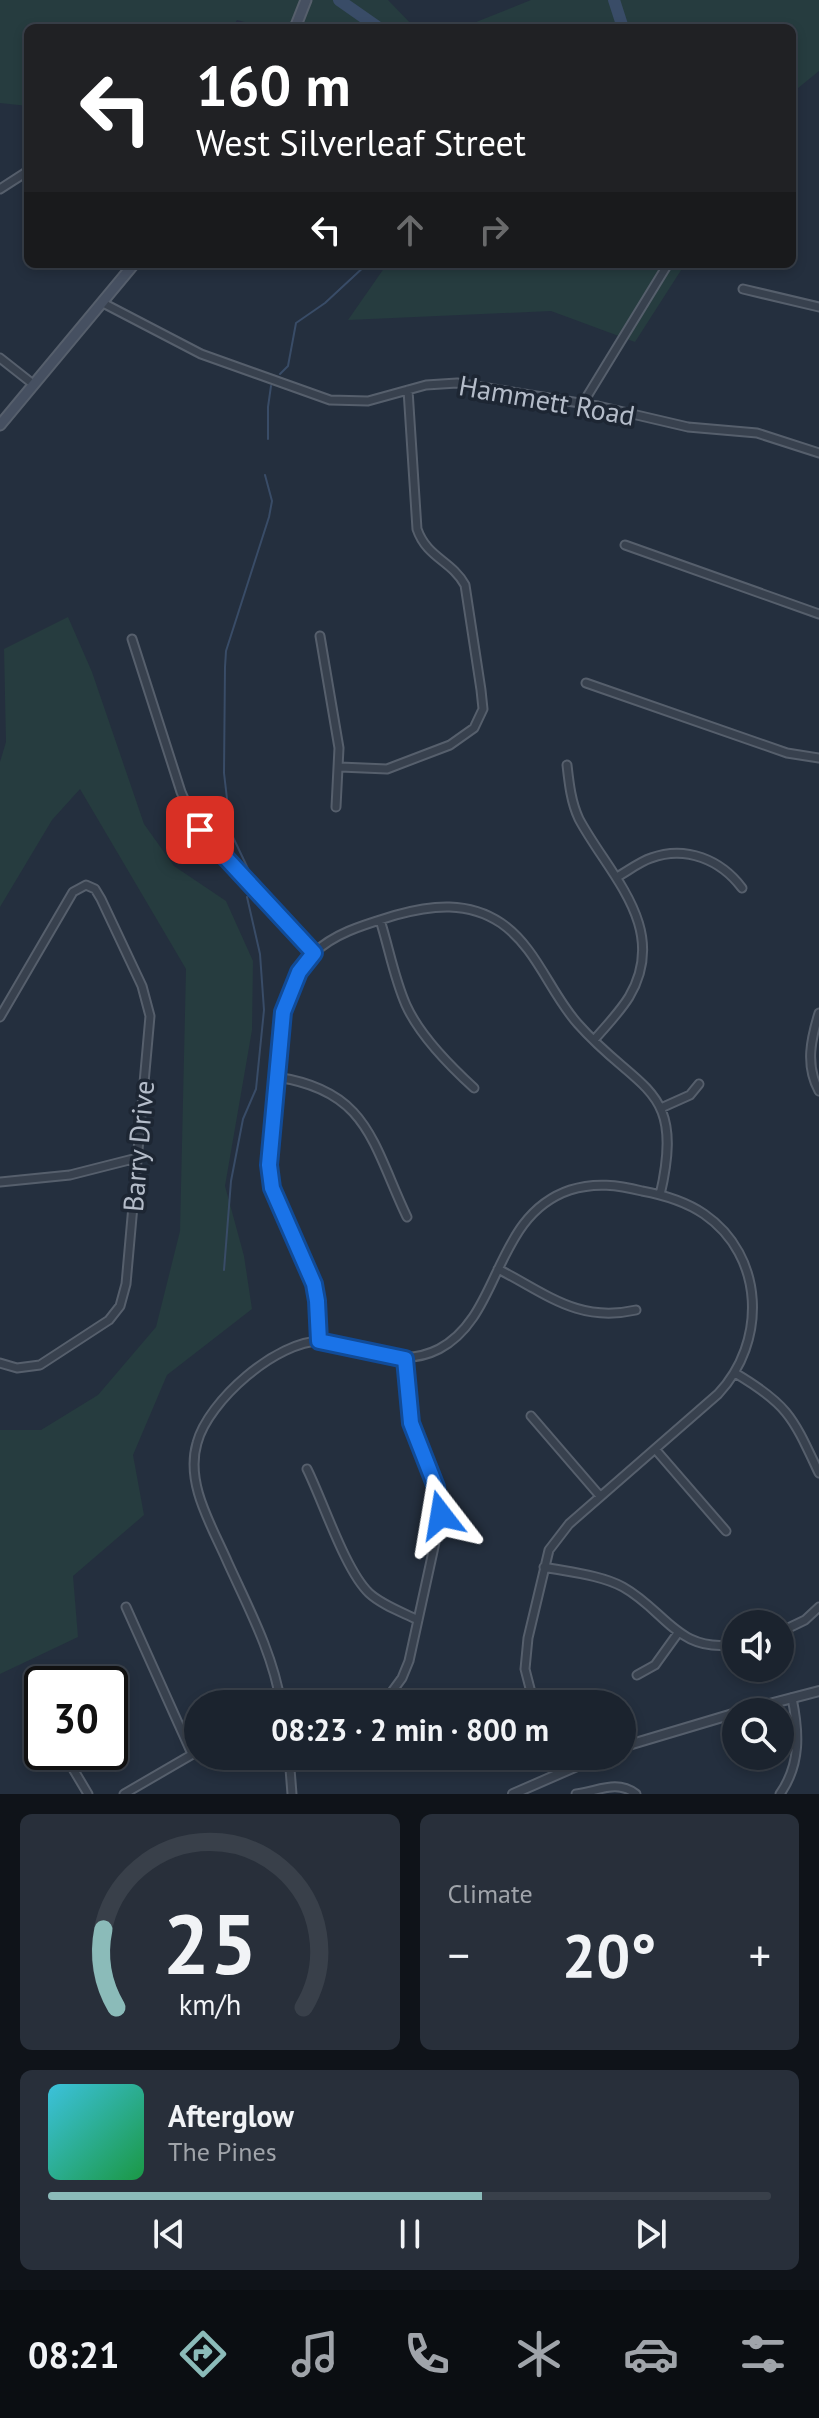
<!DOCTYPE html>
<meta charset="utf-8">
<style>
body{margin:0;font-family:"PT Sans",sans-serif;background:#282f3a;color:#f1f3f6;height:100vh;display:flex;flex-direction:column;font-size:30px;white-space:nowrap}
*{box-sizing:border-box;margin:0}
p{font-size:26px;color:#a0a4aa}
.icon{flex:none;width:44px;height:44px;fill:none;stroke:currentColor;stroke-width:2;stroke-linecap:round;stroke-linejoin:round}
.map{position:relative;height:1794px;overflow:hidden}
.details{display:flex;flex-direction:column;gap:20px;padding:20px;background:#0f1319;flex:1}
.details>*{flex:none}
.guide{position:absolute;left:24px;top:24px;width:772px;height:244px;border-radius:12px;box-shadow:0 4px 12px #0003,0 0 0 2px #39404a;background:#202124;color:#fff;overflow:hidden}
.buttons{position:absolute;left:722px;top:1610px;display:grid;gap:16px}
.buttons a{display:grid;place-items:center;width:72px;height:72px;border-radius:50%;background:#1b232e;box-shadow:0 4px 12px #0003,0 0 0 2px #39404a;font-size:40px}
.speed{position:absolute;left:24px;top:1666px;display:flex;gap:16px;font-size:40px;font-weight:700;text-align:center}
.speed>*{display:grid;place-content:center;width:104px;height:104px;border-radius:50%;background:#1b232e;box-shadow:0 4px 12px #0003,0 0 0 2px #39404a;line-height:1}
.speed .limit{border:4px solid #111;border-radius:12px;background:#fff;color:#111}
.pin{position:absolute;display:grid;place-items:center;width:68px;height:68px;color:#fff;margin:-34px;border-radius:16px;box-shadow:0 4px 12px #0006}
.me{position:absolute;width:88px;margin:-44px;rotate:346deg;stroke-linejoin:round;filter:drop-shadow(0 0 6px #0008)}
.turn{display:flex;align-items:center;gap:28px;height:168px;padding:0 40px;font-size:36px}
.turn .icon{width:104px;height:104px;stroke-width:2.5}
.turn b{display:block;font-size:56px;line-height:68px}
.lanes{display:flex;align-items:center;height:76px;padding:0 40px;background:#0003;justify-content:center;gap:40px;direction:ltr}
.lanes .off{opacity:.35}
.big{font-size:60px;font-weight:800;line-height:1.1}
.details .card{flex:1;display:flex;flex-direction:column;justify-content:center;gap:12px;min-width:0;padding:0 28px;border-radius:12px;background:#282f3a}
.details .dial{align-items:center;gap:0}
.dial svg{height:208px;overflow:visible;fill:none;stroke:#39404a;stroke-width:7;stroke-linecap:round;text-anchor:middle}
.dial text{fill:#f1f3f6;stroke:none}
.song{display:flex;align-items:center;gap:24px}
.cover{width:96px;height:96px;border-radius:12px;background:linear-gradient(135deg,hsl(190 70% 55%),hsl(140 70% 35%))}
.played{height:8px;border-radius:4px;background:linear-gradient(90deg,#8bbbb9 60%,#39404a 60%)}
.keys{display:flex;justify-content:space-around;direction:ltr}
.heat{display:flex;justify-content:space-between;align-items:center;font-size:44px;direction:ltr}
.details .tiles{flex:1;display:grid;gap:20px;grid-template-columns:1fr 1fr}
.card:last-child{grid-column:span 2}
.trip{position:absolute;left:184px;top:1690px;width:452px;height:80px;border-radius:40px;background:#1b232e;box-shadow:0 4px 12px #0003,0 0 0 2px #39404a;font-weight:800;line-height:80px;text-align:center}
.tab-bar{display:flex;height:128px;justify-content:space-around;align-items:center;background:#0b0e12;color:#a0a4aa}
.tab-bar .icon{width:56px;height:56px}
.tab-bar .on{color:#8bbbb9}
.tab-bar b{font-size:36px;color:#f1f3f6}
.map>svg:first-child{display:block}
.green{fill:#263c3f}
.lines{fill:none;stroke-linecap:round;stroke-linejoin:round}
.stream{stroke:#394c67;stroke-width:2}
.river{stroke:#394c67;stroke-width:12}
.minor-casing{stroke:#565f6c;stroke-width:11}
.tertiary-casing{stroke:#565f6c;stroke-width:12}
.secondary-casing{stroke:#565f6c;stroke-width:13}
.minor{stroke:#38414e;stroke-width:7}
.tertiary{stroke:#38414e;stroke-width:8}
.secondary{stroke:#465061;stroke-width:9}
.route-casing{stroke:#114b97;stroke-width:20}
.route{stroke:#1a73e8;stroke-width:14}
.labels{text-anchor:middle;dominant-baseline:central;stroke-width:7;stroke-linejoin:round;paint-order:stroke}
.street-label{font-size:28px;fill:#b4bcc9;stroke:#1d2633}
</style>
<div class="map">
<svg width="819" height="1794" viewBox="0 0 819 1794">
<rect width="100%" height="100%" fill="#242f3e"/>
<path class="green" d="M0,0H388L415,28H266L237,20L232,28H28V106L0,103Z
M531,0H819V71L792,93V28H461Z
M387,264H685L635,342L551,311L348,320Z
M68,617L92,672L144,824L174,866L226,901L253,961L252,1030L225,1186L244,1256L252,1309L167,1375L133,1455L144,1515L73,1576L78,1637L0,1674V1430H41L98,1395L156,1327L180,1231L186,969L80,789L52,820L0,907V762L6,742L4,649Z"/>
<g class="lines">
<path class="stream" d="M280,374L288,366L296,323L325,303L367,264
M268,439V407L271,386
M252,877L231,833L224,773L225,667L226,651L269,517L272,501L265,475
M224,1270L231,1181L243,1119L256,1089L264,1010L260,954L247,897"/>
<path class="river" d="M339,0L379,28
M614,0L623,28"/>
<defs>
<path id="minor" d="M0,189L28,171
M743,289L819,307
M103,303L201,354L330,400L368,401L426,385L457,383L598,406L688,427L757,433L819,453
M0,358L33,384
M583,403L668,264
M625,545L819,614
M320,636L339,748L336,807
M132,639L181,792L192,817L213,844L314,953
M586,683L787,753L819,758
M567,765C569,783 571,802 579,819C609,875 670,928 629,997C619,1013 606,1026 594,1040
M340,767L387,769L450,745L474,728L483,709L481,690L465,585C451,560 427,558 417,529L408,390
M617,877C628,871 639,862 651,858C686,845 721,860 742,888
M380,920C389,948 394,978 406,1005C419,1034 451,1067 474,1088
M819,1013C811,1039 805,1065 819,1091
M0,1017L73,892L86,885L95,889L101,899L142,986L150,1016L126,1284L120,1306L109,1320L40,1365L17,1368L0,1363
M276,1077C368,1090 372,1143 407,1217
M661,1108L690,1095L699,1084
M0,1182L70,1175L137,1158
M498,1269C547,1294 578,1323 636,1310
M319,1341C318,1322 320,1303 314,1285C299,1233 267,1204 270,1145C275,1090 272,993 314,953C336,932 367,924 396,915C432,905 468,901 501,923C537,948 550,993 578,1024C639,1093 686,1085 660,1195
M735,1373C789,1405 793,1418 819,1473
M531,1416L600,1496
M655,1449L726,1531
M307,1469C323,1501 345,1570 369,1593C382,1605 402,1612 418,1620
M544,1567C569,1572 601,1575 623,1587C666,1611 678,1654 736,1644
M126,1607L192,1754
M780,1632L805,1620L819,1607
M637,1675L655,1665L678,1633
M281,1704C273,1654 249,1609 228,1563C212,1526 185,1484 197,1443C208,1401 277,1340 322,1341C364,1342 396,1371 439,1349C502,1316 493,1216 570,1190C595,1182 618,1185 642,1191C664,1195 685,1201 704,1214C765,1256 767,1342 718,1394L569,1524L549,1550L528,1638L525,1669L534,1704
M383,1704L402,1678L409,1661L441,1515L436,1487L411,1423L405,1359
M35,1706L42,1719
M63,1752L88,1794
M289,1756L292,1794
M424,1756L429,1762
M556,1756L563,1771
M124,1794L198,1751
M576,1794C597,1792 616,1779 636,1794
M780,1794C801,1764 799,1732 792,1698"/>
<path id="tertiary" d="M739,1712L819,1691
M622,1747L736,1713
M513,1794L600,1756"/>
<path id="secondary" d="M295,28L306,0
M0,425L134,264"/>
</defs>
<use href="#minor" class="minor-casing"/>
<use href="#tertiary" class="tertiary-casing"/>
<use href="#secondary" class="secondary-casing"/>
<use href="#minor" class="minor"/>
<use href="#tertiary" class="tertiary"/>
<use href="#secondary" class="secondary"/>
</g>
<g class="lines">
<defs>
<path id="route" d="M200,830L314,953L299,972L283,1012L269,1165L272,1188L314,1284L317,1301L319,1341L405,1359L411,1423L436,1487L441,1515"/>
</defs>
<use href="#route" class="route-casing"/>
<use href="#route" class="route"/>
</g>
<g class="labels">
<g class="street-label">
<text transform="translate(547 400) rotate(10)">Hammett Road</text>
<text transform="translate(138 1146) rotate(-85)">Barry Drive</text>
</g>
</g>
</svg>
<div class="buttons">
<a><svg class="icon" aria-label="sound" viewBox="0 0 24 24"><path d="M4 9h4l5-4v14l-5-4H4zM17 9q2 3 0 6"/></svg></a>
<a><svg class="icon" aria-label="search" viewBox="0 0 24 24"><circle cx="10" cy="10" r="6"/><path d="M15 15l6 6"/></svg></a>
</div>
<div class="speed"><div class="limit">30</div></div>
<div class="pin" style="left:200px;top:830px;background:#d93025"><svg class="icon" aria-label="arrive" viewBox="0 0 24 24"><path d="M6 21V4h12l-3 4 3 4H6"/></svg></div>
<svg class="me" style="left:441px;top:1515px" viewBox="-20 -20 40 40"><path d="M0-17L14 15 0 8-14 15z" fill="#1a73e8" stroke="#fff" stroke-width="4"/></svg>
<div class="trip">08:23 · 2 min · 800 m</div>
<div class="guide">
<div class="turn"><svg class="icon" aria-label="left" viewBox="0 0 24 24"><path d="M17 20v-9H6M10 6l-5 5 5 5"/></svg><div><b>160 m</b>West Silverleaf Street</div></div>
<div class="lanes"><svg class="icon" aria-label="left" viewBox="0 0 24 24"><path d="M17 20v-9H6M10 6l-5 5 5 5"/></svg><svg class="icon off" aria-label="ahead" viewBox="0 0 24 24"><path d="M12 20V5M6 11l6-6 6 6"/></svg><svg class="icon off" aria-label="right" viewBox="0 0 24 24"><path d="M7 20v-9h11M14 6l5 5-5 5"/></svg></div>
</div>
</div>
<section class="details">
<div class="tiles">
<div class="card dial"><svg viewBox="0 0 100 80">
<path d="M14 69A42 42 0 1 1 86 69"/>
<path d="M14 69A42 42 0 0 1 9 39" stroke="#8bbbb9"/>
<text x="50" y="56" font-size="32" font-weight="700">25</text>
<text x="50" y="72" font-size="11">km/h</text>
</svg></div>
<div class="card"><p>Climate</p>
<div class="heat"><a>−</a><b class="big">20°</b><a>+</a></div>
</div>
<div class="card">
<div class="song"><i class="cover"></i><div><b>Afterglow</b><p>The Pines</p></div></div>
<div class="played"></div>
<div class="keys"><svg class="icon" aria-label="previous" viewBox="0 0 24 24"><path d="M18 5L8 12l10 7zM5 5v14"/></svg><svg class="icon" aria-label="pause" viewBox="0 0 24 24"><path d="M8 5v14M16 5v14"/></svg><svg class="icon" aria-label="next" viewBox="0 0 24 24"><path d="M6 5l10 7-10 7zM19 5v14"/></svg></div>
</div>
</div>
</section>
<nav class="tab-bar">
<b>08:21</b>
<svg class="icon on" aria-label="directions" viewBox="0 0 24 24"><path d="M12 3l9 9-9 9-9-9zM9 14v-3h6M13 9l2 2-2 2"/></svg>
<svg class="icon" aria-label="music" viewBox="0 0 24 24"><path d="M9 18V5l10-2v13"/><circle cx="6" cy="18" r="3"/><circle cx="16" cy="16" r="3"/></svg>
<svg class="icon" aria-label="phone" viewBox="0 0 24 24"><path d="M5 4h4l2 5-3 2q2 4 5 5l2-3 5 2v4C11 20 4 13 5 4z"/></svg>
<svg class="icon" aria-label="climate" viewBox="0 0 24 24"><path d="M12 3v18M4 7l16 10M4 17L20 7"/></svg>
<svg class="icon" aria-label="car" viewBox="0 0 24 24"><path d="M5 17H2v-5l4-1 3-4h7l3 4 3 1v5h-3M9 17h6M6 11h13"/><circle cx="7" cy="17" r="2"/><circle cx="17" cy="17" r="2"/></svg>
<svg class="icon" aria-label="filters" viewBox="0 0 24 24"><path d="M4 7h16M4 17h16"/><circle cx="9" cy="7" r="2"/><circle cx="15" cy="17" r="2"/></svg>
</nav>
